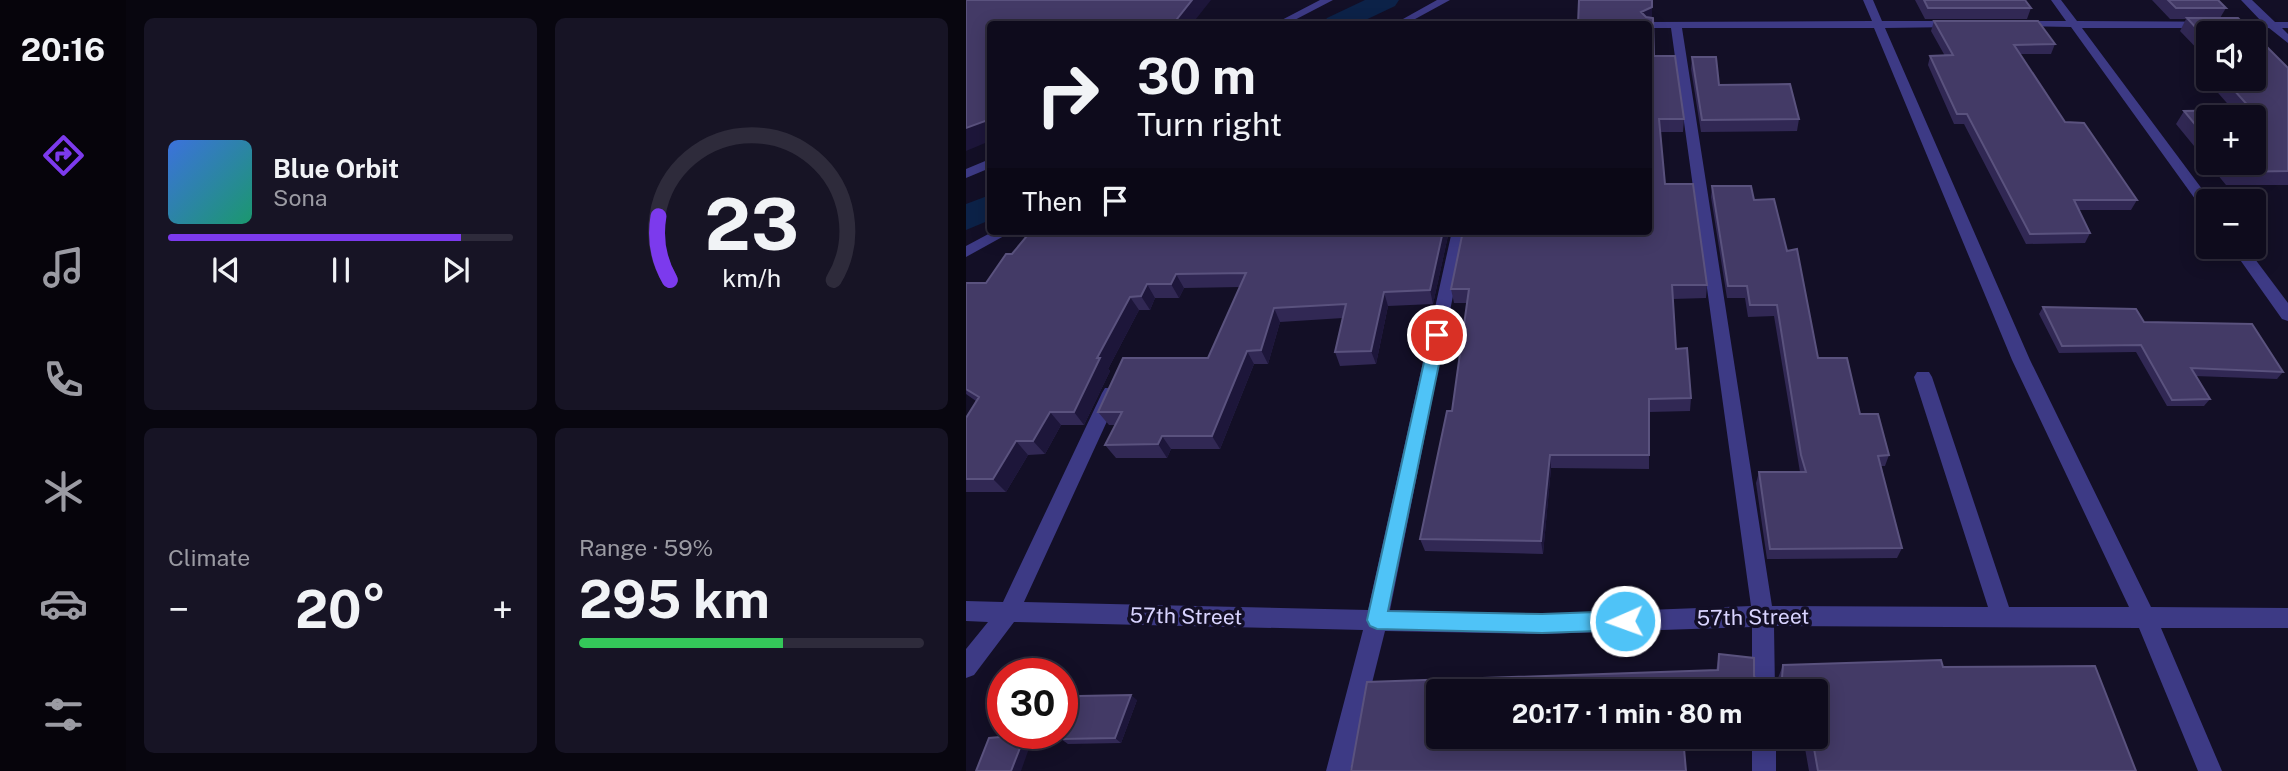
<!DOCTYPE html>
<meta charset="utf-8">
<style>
body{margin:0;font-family:"Public Sans",sans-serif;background:#171425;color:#f1f3f6;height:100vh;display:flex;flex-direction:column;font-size:26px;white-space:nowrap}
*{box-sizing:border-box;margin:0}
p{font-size:23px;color:#9b9ba3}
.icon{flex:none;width:38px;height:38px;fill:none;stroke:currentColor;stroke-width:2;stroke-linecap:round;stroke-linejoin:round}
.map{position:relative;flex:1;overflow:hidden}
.details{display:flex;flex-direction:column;gap:18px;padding:18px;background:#08060f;width:840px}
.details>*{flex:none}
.guide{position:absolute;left:21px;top:21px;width:665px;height:214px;border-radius:7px;box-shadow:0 4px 18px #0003,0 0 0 2px #2e2b3b;background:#0e0b1c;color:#f1f3f6;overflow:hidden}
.fabs{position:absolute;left:1230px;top:21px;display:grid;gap:14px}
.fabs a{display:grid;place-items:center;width:70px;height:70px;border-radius:7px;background:#0e0b1c;box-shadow:0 4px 18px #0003,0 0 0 2px #2e2b3b;font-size:35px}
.speed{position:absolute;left:21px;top:658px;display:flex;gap:14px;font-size:35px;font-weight:700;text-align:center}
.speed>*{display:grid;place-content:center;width:91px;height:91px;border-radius:50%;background:#0e0b1c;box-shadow:0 4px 18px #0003,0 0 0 2px #2e2b3b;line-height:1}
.speed .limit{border:10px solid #d22;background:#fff;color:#111}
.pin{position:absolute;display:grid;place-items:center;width:60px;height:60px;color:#fff;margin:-30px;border:4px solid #fff;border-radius:50%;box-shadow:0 2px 7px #0007}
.me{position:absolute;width:77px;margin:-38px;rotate:268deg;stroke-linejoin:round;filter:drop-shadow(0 0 5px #0008)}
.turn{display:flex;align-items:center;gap:24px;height:147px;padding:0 35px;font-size:32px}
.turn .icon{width:91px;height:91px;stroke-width:2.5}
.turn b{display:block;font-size:49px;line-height:60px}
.then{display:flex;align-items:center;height:66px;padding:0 35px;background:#0003;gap:14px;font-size:26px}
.big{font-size:52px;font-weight:700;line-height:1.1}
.details .tile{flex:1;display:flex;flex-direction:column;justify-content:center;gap:10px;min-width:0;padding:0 24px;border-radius:10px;background:#171425}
.details .dial{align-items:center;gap:0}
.dial svg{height:182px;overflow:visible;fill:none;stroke:#2e2b3b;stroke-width:7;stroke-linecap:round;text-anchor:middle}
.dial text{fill:#f1f3f6;stroke:none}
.song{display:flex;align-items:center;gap:21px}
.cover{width:84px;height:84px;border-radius:10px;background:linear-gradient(135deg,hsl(220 70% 55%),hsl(160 70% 35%))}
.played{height:7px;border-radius:4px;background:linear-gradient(90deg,#7c3aed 85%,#2e2b3b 85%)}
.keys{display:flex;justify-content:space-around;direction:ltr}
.heat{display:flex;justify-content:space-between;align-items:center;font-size:38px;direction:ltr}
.charge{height:10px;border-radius:5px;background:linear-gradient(90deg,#34c759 59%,#2e2b3b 0)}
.details .tiles{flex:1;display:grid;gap:18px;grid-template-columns:repeat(2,1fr)}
.trip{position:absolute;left:460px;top:679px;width:402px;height:70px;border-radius:7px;background:#0e0b1c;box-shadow:0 4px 18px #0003,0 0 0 2px #2e2b3b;font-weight:700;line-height:70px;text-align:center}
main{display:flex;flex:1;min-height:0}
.tabs{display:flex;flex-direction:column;width:126px;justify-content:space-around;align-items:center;background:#06040b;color:#9b9ba3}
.tabs .icon{width:49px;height:49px}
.tabs .on{color:#7c3aed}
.tabs b{font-size:32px;color:#f1f3f6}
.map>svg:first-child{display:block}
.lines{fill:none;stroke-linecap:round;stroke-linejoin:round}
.canal{fill:#0c2248;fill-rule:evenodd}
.minor{fill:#3d3a85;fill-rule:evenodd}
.wall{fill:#312854;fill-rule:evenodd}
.shaded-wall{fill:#1d163a}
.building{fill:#433a66;stroke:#5a527e;stroke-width:2}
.route{fill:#4fc3f7;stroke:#337fa1;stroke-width:2}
.labels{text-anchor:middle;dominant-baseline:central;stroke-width:7;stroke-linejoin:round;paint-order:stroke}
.near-street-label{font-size:21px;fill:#d9d4ff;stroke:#130f26}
</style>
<main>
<nav class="tabs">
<b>20:16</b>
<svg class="icon on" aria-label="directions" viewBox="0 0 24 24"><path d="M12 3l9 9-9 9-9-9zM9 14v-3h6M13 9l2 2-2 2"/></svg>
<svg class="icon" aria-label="music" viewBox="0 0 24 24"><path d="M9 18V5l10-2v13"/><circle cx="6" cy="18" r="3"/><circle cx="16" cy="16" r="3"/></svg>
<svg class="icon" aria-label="phone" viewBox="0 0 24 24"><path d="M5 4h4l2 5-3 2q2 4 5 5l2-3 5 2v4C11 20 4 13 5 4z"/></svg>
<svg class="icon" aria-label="climate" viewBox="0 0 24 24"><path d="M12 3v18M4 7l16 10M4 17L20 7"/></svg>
<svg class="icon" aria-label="car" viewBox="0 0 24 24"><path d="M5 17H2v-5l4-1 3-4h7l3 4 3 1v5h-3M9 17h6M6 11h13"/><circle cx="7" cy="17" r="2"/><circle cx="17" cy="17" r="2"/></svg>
<svg class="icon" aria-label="filters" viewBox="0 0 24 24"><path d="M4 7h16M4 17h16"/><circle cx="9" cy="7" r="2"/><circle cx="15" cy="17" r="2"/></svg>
</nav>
<section class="details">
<div class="tiles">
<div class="tile">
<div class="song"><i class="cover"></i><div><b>Blue Orbit</b><p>Sona</p></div></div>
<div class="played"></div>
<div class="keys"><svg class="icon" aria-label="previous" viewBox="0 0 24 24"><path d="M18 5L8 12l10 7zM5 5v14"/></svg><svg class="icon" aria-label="pause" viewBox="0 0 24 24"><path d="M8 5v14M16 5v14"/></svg><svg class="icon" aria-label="next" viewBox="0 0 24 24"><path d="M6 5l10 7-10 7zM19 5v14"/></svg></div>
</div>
<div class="tile dial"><svg viewBox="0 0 100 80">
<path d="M14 69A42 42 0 1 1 86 69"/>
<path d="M14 69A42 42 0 0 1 9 41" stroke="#7c3aed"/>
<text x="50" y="56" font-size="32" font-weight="700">23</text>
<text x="50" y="72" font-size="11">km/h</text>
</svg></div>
<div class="tile"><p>Climate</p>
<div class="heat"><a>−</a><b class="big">20°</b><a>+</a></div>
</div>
<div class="tile"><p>Range · 59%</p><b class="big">295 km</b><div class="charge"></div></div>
</div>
</section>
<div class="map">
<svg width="1322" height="771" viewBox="0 0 1322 771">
<rect width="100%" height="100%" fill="#130f26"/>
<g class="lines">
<path class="canal" d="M399,0H433L429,6L391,24H357L361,18Z
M24,195V220L0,230V204Z"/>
<path class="minor" d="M354,0H367L321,24H308Z
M471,0H484L440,24H428Z
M897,0H907L916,21H990L995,24L990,27L919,28L1064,360L1185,607L1322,608V628H1195L1256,771H1232L1173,628L808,626L809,691H786V627L576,634L419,631L384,771H360L397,630L48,622L8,675L0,678V649L22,622L0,621V601L37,602L136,393L139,388H151L154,393L58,602L402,610L486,231H500L424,610L576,614L785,606L705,28H682V24H677L682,22L906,21ZM716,28H908L1046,360L1163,607H1043L966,377L963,372H951L948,377L1022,607L806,606Z
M1085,0H1095L1111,21L1296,22L1275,0H1286L1309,22H1322V28H1316L1322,34V43L1303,28H1116L1245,201H1242V211L1237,210L1105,27L1049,26V22L1053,21H1100Z
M24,159V168L0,178V169Z
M28,231H47L0,257V246Z
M1265,247H1280L1322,303V321L1316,319Z
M786,737H810V771H786Z"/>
</g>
<path class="wall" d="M949,0H1059L1065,8L1061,19H959Z
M1186,0H1252L1260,8L1254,18L1242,33V79H1288L1322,68V185H1260L1210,124L1218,111L1267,110L1232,70L1239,57L1214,31L1220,19H1204ZM1242,117L1288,163H1242Z
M686,18L688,56L718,119L717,132H694L699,184L741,285L740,298L707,299L710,349L725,398L724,411L683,412V469L585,468L577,554L459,551L454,539L486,411L501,303H488L485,289Z
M968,21L1089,44L1085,54H1054L1099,122L1171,200L1165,210H1113L1124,233L1119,243L1060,244L998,124H988L962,65L964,56H979L965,31Z
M726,57L753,85L833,119L831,131L735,132L725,69Z
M746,186L788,200L821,251L852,358L923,455L919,466H915L936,548L931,558L801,559L790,483L793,472H834L808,316L782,317L779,298H761L745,197Z
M65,231H483L467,304L422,306L410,364L374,366L369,352L377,318L314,322L302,364H288L254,449H205L201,458H150L139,445L149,425H143L132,412L242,358L274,287L218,288L213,298H189L184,310H173L142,369L144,371L118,425H95L79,454L62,455L40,492H0V418L10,401L0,394V283H20L46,254Z
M1077,307L1178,322L1317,372L1311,379L1229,376L1244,399L1238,406H1201L1170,352L1093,353L1073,314Z
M753,654L788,658V676L790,679L812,678L817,665L975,660L977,667L1129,666L1170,771H843L837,737H850V691H472V737H717L720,771H385L401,682L750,671Z
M171,700L155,743L102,744L95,739Z"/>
<path class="shaded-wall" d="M226,0H245L226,24H207Z
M686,7V19L674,24L675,12Z
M24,116V141L0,151V128Z
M477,231H483L467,304L464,290Z
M210,274L218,288L213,298L205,284Z
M181,284L189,298L184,310L175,296Z
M418,292L422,306L410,364L405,351Z
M164,297L173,310L142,369L144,371L118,425L108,412L131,358Z
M308,308L314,322L302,364L295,350Z
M281,351L288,364L254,449L246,436Z
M84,412L95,425L79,454L67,441Z
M196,436L205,449L201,458L192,444Z
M50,441L62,455L40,492L27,479Z
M584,455L585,468L577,554L575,541Z
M165,695L171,700L155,743L149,738Z
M59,735L66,740L55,771H45Z"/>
<path class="building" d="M0,0H226L207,24H24V116L22,120L0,128Z
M613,0H686V7L675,12L680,17L687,18L688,56H709L718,119H693L699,184H727L741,285H706L710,349L721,348L725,398L683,399V455H584L575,541L454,539L481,411H486L503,289H485L497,231H682V24H612Z
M958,0H1059L1065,8H962Z
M1202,0H1252L1260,8H1210Z
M1221,18H1272L1287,33H1242V41Z
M968,21H1072L1089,44L1048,45L1099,122L1118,123L1171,200H1108L1124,233L1064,234L1001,114H991L964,56L987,55Z
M1288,34L1322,68V171L1269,172L1261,163H1288V117H1242V140L1218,111L1286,110L1258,79H1288Z
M726,57H750L753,85L824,84L833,119L736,120Z
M746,186H785L788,200L808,199L821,251L831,249L852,358H881L894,414H912L923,455L912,456L936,548L804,549L793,472H840L835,455L811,305H784L781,286H762Z
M65,231H477L464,290L418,292L405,351L369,352L380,304L308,308L295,350L281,351L246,436H196L192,444L139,445L156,412H132L157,358H242L280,273L210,274L205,284H181L175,296L164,297L131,358H134L108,412H84L67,441H50L27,479H0V418L13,397L0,389V283H20L40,254H46Z
M1077,307L1170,309L1178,322L1286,324L1317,372L1225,368L1244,399L1206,400L1175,345L1096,346Z
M753,654L788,658V676L790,679L816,678L817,665L975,660L977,667L1129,666L1170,771H852L846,737H850V691H472V737H717L720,771H385L401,682L752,670Z
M165,695L149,738L95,739L113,696Z
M59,735L45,771H10L23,738Z"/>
<path class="route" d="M471,329L479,335L422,611L576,614L659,611L666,614L669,621L666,627L659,630L576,633L411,629L404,626L401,620L464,335Z"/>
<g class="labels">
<g class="near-street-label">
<text transform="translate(220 616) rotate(1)">57th Street</text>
<text transform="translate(787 617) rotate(-1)">57th Street</text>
</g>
</g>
</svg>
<div class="fabs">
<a><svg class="icon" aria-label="sound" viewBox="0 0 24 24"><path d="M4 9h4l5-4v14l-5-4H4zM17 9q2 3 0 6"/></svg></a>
<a>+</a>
<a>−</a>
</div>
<div class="speed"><div class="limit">30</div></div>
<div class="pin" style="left:471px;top:335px;background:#d93025"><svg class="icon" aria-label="arrive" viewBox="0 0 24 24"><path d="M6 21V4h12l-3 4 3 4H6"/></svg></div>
<svg class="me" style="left:659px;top:621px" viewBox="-20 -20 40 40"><circle r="17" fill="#4fc3f7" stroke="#fff" stroke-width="3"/><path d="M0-11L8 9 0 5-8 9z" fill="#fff"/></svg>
<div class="trip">20:17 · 1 min · 80 m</div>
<div class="guide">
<div class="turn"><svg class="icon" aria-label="right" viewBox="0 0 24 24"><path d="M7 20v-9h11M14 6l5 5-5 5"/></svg><div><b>30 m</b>Turn right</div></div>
<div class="then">Then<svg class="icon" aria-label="arrive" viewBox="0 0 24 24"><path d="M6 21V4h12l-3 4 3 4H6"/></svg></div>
</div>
</div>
</main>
